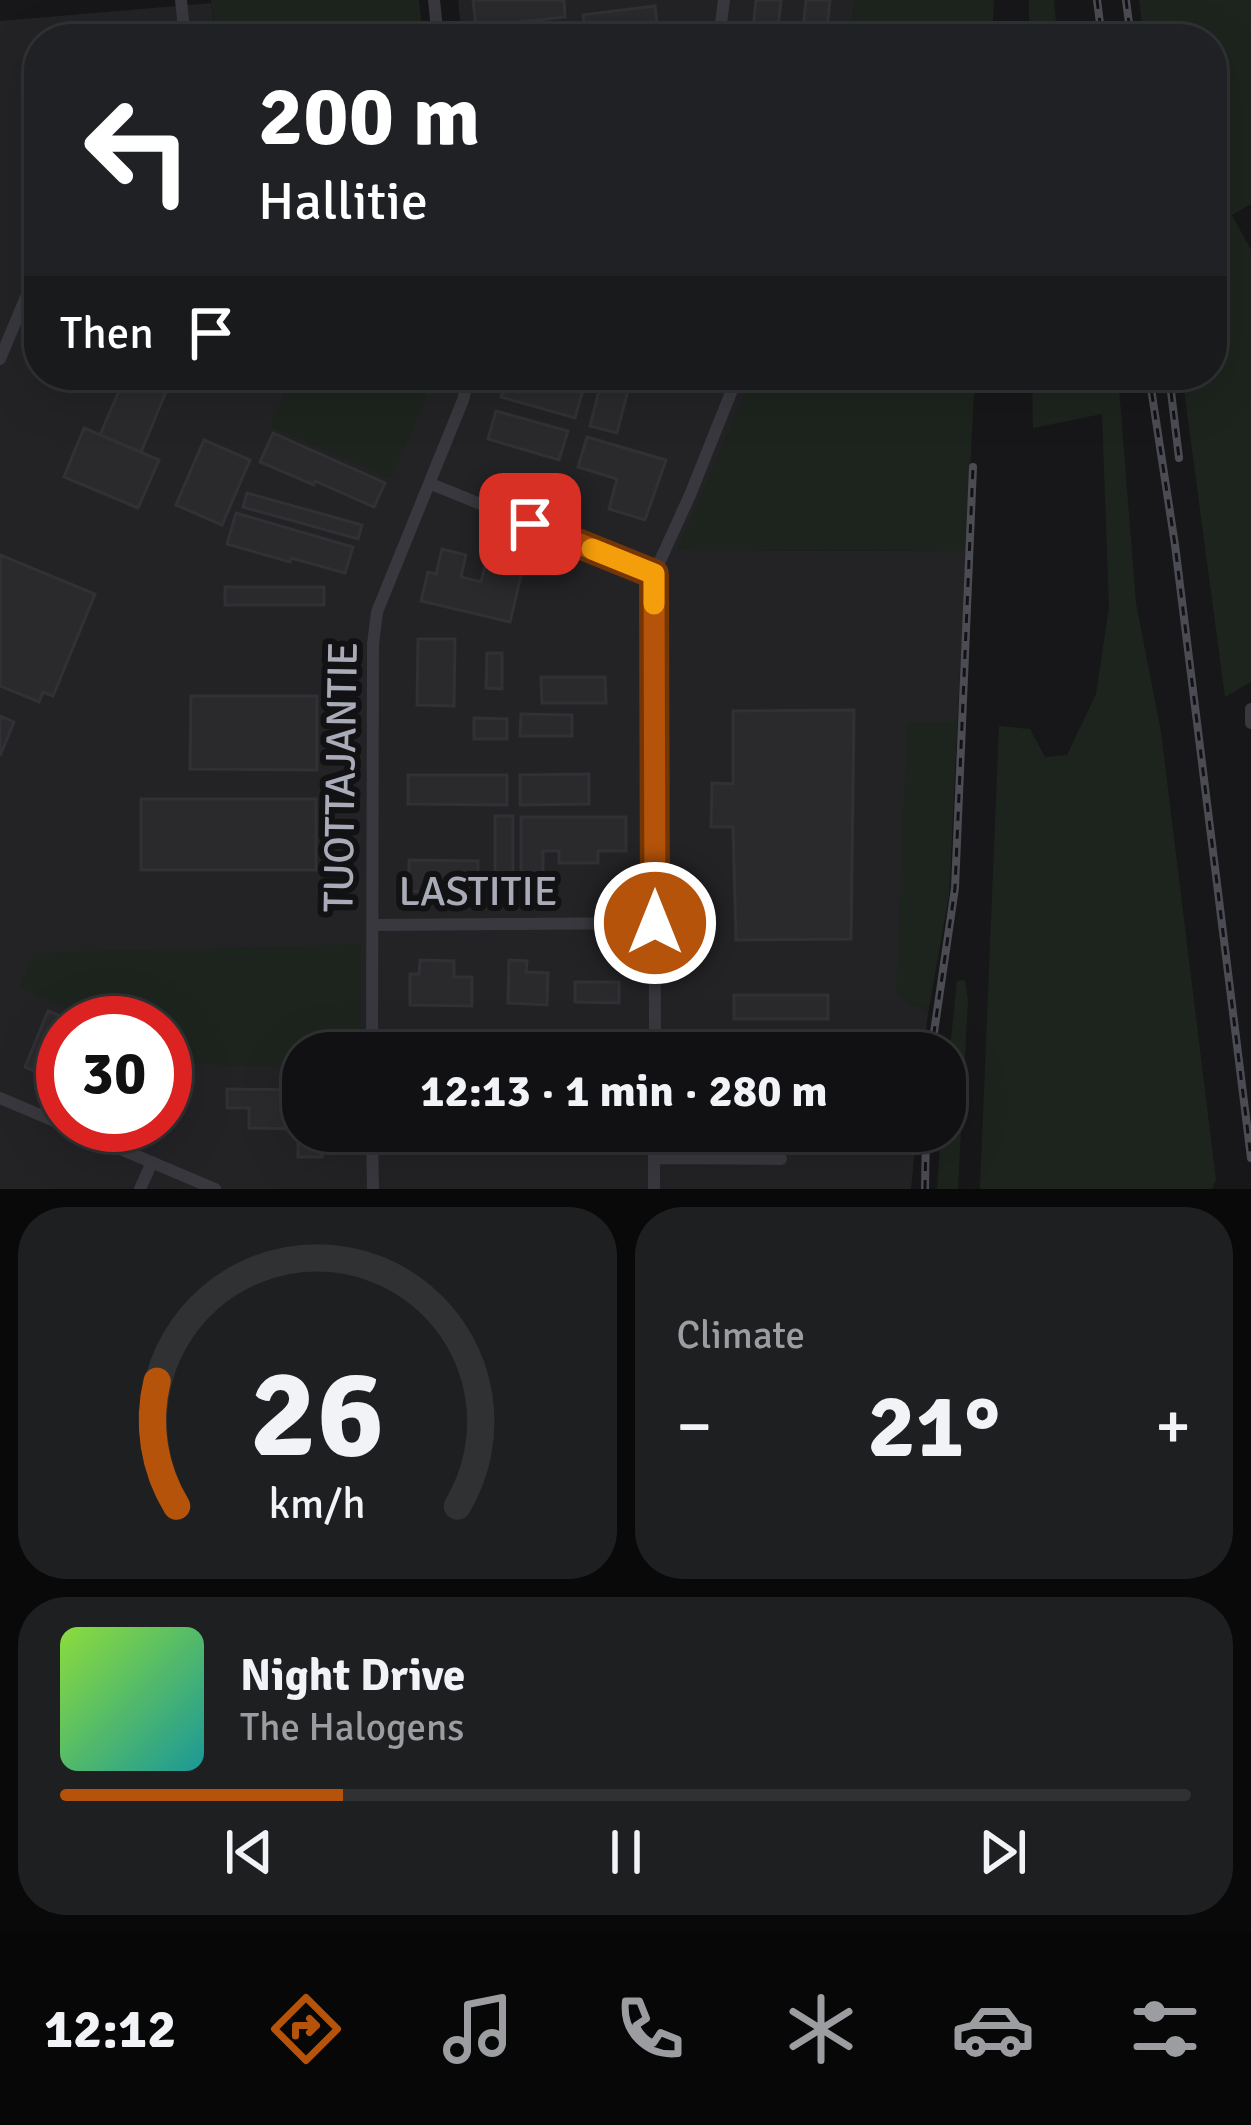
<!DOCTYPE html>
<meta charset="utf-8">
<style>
body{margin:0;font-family:Signika,sans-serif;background:#1e1f21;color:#f1f3f6;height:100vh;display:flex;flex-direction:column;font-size:45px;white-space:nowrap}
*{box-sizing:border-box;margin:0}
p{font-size:39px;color:#9c9da0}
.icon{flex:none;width:66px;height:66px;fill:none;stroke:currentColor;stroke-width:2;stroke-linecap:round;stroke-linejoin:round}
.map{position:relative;height:1189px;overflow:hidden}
.side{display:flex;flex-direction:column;gap:18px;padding:18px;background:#09090a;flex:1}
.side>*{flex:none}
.top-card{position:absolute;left:24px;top:24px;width:1203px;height:366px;border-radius:48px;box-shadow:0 12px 48px #0002,0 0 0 3px #303133;background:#202124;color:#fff;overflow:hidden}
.speed{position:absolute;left:36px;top:996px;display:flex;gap:24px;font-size:60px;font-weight:700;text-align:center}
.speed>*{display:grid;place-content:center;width:156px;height:156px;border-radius:50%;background:#111113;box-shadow:0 12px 48px #0002,0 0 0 3px #303133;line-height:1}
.speed .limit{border:18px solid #d22;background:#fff;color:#111}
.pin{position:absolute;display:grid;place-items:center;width:102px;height:102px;color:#fff;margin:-51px;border-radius:24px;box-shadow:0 6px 18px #0006}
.me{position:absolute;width:132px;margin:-66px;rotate:0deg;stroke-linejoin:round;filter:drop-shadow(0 0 9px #0008)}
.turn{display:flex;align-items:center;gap:42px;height:252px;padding:0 36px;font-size:54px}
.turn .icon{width:156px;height:156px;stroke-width:2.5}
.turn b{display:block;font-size:84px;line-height:102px}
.then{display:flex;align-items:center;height:114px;padding:0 36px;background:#0003;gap:24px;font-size:45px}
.big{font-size:90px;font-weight:800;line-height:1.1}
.side .tile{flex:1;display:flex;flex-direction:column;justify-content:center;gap:18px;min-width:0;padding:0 42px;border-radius:48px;background:#1e1f21}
.side .dial{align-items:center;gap:0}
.dial svg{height:312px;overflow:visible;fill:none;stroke:#303133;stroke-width:7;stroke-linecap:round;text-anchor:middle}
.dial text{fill:#f1f3f6;stroke:none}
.song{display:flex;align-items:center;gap:36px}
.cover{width:144px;height:144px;border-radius:18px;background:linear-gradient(135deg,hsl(90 70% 55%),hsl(180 70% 35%))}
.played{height:12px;border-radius:6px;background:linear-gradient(90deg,#b45309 25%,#303133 25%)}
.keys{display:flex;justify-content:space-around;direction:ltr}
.heat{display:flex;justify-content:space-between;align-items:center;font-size:66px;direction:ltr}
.side .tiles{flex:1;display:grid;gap:18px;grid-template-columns:1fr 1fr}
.tile:last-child{grid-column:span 2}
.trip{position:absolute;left:282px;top:1032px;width:684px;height:120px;border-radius:48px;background:#111113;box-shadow:0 12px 48px #0002,0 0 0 3px #303133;font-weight:800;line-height:120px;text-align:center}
.dock{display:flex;height:192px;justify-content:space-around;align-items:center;background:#070708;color:#9c9da0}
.dock .icon{width:84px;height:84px}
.dock .current{color:#b45309}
.dock b{font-size:54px;color:#f1f3f6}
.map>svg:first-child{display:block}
.built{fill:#232326;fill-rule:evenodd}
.green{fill:#1d241e}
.building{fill:#2a2a2d;stroke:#313135;stroke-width:3}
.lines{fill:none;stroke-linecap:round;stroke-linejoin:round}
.minor{stroke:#38383e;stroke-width:12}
.rail-casing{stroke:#4b4c53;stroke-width:8}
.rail{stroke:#121214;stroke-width:3;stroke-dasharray:9;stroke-linecap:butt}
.route-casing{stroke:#753606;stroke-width:30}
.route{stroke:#b45309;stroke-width:21}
.slow{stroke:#f59e0b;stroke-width:21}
.labels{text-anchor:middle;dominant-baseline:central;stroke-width:12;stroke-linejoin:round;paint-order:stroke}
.street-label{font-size:42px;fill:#a9acb8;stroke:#121214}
</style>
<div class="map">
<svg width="1251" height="1189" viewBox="0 0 1251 1189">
<rect width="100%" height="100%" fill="#171719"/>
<path class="built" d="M458,0H854L853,39H462Z
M211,3L216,39H39V375H753L678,550L966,551L949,894L928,1013L924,1053H303V1131H917L911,1189H0V21ZM63,1023H165V1125H63Z"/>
<path class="green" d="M211,0H419L423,39H216Z
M854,0H994L992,39H853Z
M1029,0H1054L1056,21L1063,39H1029Z
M1139,0H1251V204L1232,215L1251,250V682L1225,697L1182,375H1212V39H1144Z
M292,375H347L427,395L391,479L270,426Z
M753,375H975L966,551L677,550Z
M1032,375H1118L1136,603L1161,732L1216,1180L1212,1189H980L999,726L1030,729L1045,757L1067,755L1096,694L1109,607L1102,414L1033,428Z
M957,722L949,894L928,1013L911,1005L896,993L907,723Z
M361,944L360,1053H303V1067L197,1064L165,1050V1023H101L20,988L33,953Z
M965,980L968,1000L958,1189H937L941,1131H945V1095L957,981Z"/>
<path class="building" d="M473,0H564L565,17L476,27Z
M756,0H781L777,39H752Z
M806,0H830L826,39H802Z
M655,6L659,39H586L583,15Z
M126,375H173L141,452L100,435Z
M508,375H543L584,387L575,418L501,397Z
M603,375H632L617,433L590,426Z
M496,411L568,431L559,460L488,439Z
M84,428L159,460L138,508L64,477Z
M273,433L385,483L374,507L315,481L314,485L260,462Z
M587,437L666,460L645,520L609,509L617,479L578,467Z
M204,440L250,460L222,525L176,505Z
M247,493L362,525L358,539L243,507Z
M236,513L353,547L345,573L291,558L290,562L227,544Z
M490,546L526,555L510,622L421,601L428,572L436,574L442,549L466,555L461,577L481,582Z
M0,555L95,594L53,696L43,692L39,702L0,686Z
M225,587H324V605H225Z
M418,639H455L454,706L417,705Z
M487,653H502V689L486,688Z
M541,677H605L606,703H542Z
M191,696H317V770L190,769Z
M854,710L851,939L736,940L733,827H711L712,783L733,784V711Z
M521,714L572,715V736H520Z
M0,716L14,722L0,756Z
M474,718L507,719V739H474Z
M589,774V804L520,805V775Z
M408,775H507V805L408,804Z
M141,799H316V870H141Z
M495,816H513V872H495Z
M521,817H626V851H598V863H559V851H543V889H521Z
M409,860L478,861V892L409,891Z
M420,960L454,961V977H472V1006L410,1005V974H419Z
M509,960L527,961L526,972L548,973L547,1005L508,1003Z
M575,982H619V1003L575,1002Z
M734,995H828V1019H734Z
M48,1011L78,1023H63V1068L58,1081L25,1067Z
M528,1036L616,1037V1053H528Z
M227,1089L303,1090V1131H322V1157H298V1129L249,1128V1108H227Z
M699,1131H889L699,1133Z"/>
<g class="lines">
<path class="minor" d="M181,0L185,39
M434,0L438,39
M719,39L724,0
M0,359L39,266
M431,484L654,574
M1251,709V723
M372,925L655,923
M372,1053L373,644L377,612L463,400L469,375
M655,1053L654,574L690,495L738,375
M0,1098L215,1189
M372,1131L373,1189
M654,1158L781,1159
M140,1189L152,1162
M654,1189V1131"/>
<defs>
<path id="rail" d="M1097,0L1102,39
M1126,0L1131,39
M1149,375L1175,545L1251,1158
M1169,375L1179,458
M931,1053L955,888L973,467
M925,1189L926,1131"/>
</defs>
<use href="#rail" class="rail-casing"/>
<use href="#rail" class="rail"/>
</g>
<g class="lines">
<defs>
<path id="route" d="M530,524L654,574L655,923"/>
</defs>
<use href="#route" class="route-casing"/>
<use href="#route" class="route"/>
<path class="slow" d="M592,549L654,574V604"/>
</g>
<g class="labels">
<g class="street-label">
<text transform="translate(341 777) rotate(-89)">TUOTTAJANTIE</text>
<text x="478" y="891">LASTITIE</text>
</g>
</g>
</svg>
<div class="speed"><div class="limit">30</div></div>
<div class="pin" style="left:530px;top:524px;background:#d93025"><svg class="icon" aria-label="arrive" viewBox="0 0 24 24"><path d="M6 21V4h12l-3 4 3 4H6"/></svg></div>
<svg class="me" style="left:655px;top:923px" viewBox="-20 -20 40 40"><circle r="17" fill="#b45309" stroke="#fff" stroke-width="3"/><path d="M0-11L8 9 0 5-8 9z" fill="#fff"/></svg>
<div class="trip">12:13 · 1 min · 280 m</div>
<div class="top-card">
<div class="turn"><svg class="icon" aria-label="left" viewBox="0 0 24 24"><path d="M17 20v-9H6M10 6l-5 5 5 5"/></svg><div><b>200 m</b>Hallitie</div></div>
<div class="then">Then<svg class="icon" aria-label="arrive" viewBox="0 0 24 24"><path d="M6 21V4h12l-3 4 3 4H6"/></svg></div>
</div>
</div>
<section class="side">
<div class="tiles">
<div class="tile dial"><svg viewBox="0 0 100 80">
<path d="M14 69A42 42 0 1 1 86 69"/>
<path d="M14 69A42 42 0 0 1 9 37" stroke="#b45309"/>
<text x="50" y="56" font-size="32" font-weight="700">26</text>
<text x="50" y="72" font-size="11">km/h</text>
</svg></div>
<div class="tile"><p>Climate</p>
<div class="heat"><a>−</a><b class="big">21°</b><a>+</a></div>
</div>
<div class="tile">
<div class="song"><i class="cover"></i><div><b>Night Drive</b><p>The Halogens</p></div></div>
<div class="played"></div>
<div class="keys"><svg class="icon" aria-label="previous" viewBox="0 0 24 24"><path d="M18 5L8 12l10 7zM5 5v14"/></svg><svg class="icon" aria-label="pause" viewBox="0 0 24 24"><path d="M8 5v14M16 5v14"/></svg><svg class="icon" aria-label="next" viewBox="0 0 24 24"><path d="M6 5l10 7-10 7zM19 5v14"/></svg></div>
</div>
</div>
</section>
<nav class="dock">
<b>12:12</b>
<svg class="icon current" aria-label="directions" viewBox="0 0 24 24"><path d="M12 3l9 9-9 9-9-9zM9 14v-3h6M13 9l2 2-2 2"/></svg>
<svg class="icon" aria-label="music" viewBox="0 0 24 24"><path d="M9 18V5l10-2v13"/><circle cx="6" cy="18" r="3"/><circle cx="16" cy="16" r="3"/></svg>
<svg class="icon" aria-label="phone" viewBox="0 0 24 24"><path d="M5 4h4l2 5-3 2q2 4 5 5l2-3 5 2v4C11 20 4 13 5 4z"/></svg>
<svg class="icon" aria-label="climate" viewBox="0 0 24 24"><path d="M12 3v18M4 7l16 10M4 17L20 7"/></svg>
<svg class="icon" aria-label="car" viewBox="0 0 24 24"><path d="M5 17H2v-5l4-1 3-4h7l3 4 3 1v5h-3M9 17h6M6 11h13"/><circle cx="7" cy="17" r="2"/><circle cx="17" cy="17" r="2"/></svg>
<svg class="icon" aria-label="filters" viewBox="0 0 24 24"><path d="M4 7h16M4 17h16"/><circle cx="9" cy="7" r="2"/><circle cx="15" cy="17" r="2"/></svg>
</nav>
